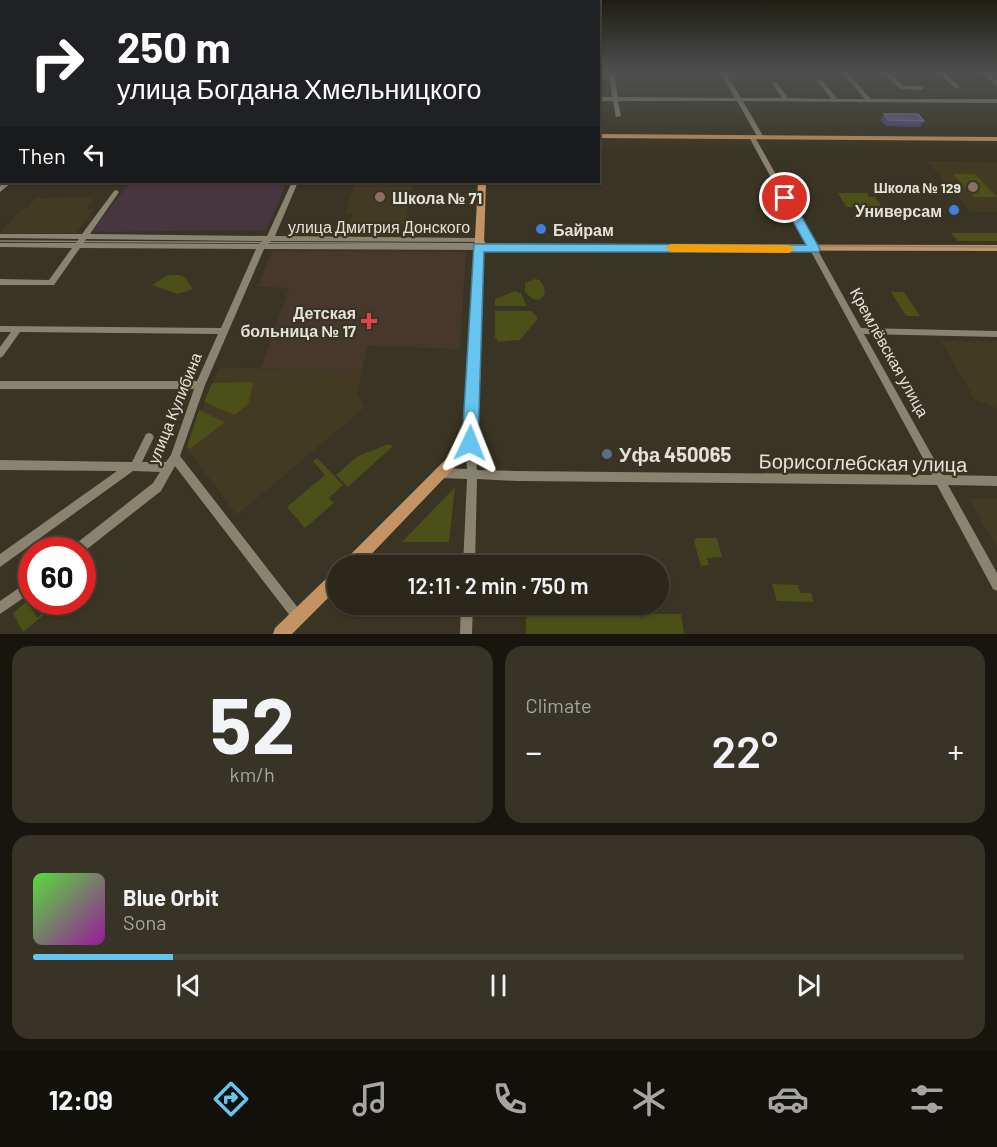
<!DOCTYPE html>
<meta charset="utf-8">
<style>
body{margin:0;font-family:Barlow,sans-serif;background:#373327;color:#f1f3f6;height:100vh;display:flex;flex-direction:column;font-size:22px;white-space:nowrap}
*{box-sizing:border-box;margin:0}
p{font-size:20px;color:#a6a5a2}
.icon{flex:none;width:33px;height:33px;fill:none;stroke:currentColor;stroke-width:2;stroke-linecap:round;stroke-linejoin:round}
.map{position:relative;height:634px;overflow:hidden}
.side{display:flex;flex-direction:column;gap:12px;padding:12px;background:#18150e;flex:1}
.side>*{flex:none}
.hud{position:absolute;left:0px;top:0px;width:600px;height:183px;box-shadow:0 2px 4px #0004,0 0 0 2px #474439;background:#202124;color:#fff;overflow:hidden}
.speed{position:absolute;left:18px;top:537px;display:flex;gap:12px;font-size:30px;font-weight:700;text-align:center}
.speed>*{display:grid;place-content:center;width:78px;height:78px;border-radius:50%;background:#2b271a;box-shadow:0 2px 4px #0004,0 0 0 2px #474439;line-height:1}
.speed .limit{border:9px solid #d22;background:#fff;color:#111}
.pin{position:absolute;display:grid;place-items:center;width:51px;height:51px;color:#fff;margin:-26px;border:3px solid #fff;border-radius:50%;box-shadow:0 2px 6px #0007}
.me{position:absolute;width:66px;margin:-33px;rotate:2deg;stroke-linejoin:round;filter:drop-shadow(0 0 4px #0008)}
.turn{display:flex;align-items:center;gap:21px;height:126px;padding:0 18px;font-size:27px}
.turn .icon{width:78px;height:78px;stroke-width:2.5}
.turn b{display:block;font-size:42px;line-height:51px}
.then{display:flex;align-items:center;height:57px;padding:0 18px;background:#0003;gap:12px;font-size:22px}
.big{font-size:45px;font-weight:600;line-height:1.1}
.side .tile{flex:1;display:flex;flex-direction:column;justify-content:center;gap:9px;min-width:0;padding:0 21px;border-radius:18px;background:#373327}
.side .dial{align-items:center;gap:0}
.dial b{font-size:78px;line-height:1}
.song{display:flex;align-items:center;gap:18px}
.cover{width:72px;height:72px;border-radius:9px;background:linear-gradient(135deg,hsl(110 70% 55%),hsl(300 70% 35%))}
.played{height:6px;border-radius:3px;background:linear-gradient(90deg,#66c4ef 15%,#474439 15%)}
.keys{display:flex;justify-content:space-around;direction:ltr}
.heat{display:flex;justify-content:space-between;align-items:center;font-size:33px;direction:ltr}
.side .tiles{flex:1;display:grid;gap:12px;grid-template-columns:1fr 1fr}
.tile:last-child{grid-column:span 2}
.trip{position:absolute;left:327px;top:555px;width:342px;height:60px;border-radius:30px;background:#2b271a;box-shadow:0 2px 4px #0004,0 0 0 2px #474439;font-weight:600;line-height:60px;text-align:center}
.menu{display:flex;height:96px;justify-content:space-around;align-items:center;background:#11100a;color:#a6a5a2}
.menu .icon{width:42px;height:42px}
.menu .on{color:#66c4ef}
.menu b{font-size:27px;color:#f1f3f6}
.map>svg:first-child{display:block}
.commercial{fill:#473640}
.built{fill:#423a22}
.medical{fill:#48382c}
.green{fill:#4a5018}
.lines{fill:none;stroke-linecap:round;stroke-linejoin:round}
.minor{fill:#89836f;fill-rule:evenodd}
.major{fill:#c39363;fill-rule:evenodd}
.tram{stroke:#888476;stroke-width:1.5}
.wall{fill:#53487c}
.building{fill:#635885;stroke:#776e92;stroke-width:1.5}
.route{fill:#66c4ef;stroke:#427f9b;stroke-width:1.5}
.slow{fill:#f59e0b}
.education-dot{fill:#8d6e63;stroke:#393423;stroke-width:2}
.shop-dot{fill:#3f7fe0;stroke:#393423;stroke-width:2}
.health-dot{fill:#e0444e;stroke:#393423;stroke-width:2}
.service-dot{fill:#5c6f8a;stroke:#393423;stroke-width:2}
.labels{text-anchor:middle;dominant-baseline:central;stroke-width:4.5;stroke-linejoin:round;paint-order:stroke}
.far-poi-label{font-size:14px;font-weight:bold;fill:#e4e1d6;stroke:#393423;text-anchor:end}
.poi-label{font-size:16px;font-weight:bold;fill:#e4e1d6;stroke:#393423;text-anchor:start}
.street-label{font-size:16px;fill:#e4e1d6;stroke:#393423}
.near-poi-label{font-size:20px;font-weight:bold;fill:#e4e1d6;stroke:#393423;text-anchor:start}
.near-street-label{font-size:20px;fill:#e4e1d6;stroke:#393423}
</style>
<div class="map">
<svg width="997" height="634" viewBox="0 0 997 634">
<rect width="100%" height="100%" fill="#393423"/>
<path class="commercial" d="M130,182H287L266,230L92,232Z"/>
<path class="built" d="M927,161L997,162V212H970Z
M355,182H413L405,224H397L395,235H346L352,214L345,213Z
M96,197L86,209H95L76,233H0L21,209H27L36,198Z
M941,341H997V408L975,400Z
M219,367L361,372L358,394L365,407L237,515L187,449Z
M997,498V548L969,499Z"/>
<path class="medical" d="M272,251L466,252L460,349L368,346L361,372L261,368L289,288L258,287Z"/>
<path class="green" d="M953,174H975L997,197H974Z
M838,193H867L869,197H875L882,207H846Z
M951,233H997V241H958Z
M168,275H182L179,278L184,276L193,289L177,294L152,285Z
M535,279L540,280L544,287L545,294L539,300L533,299L525,292V283Z
M515,291L521,293L527,306H495V299Z
M891,292H904L920,316H906Z
M495,311H531L538,318L520,340L498,342L495,337Z
M253,382L249,403L234,415L204,402L212,383Z
M199,410L225,422L190,449L187,447Z
M388,444L393,446L348,487L336,475L358,456Z
M317,458L343,485L329,498L334,503L305,528L287,507L325,475L313,461Z
M455,487L449,542H402Z
M696,538H717L722,557L707,558L709,565L701,566L694,541Z
M772,584L798,585L800,593H811L814,602L777,601Z
M27,601L37,618L50,607L51,609L23,632L13,613Z
M526,613L681,614L684,634H526Z"/>
<g class="lines">
<path class="minor" d="M609,72H614L618,97L735,98L720,72H725L741,98H782L772,84L775,82L777,83L788,98L831,99L818,82L821,80L823,81L837,99H865L842,72H847L871,99H997V103L743,101L763,136L760,138L757,136L737,101H618L621,116L616,117L613,101H598V97H612Z
M881,72H887L904,86H921L924,88L921,90L901,89Z
M938,72H943L959,86V88H955Z
M980,72H986L997,81V86Z
M752,135L755,137L861,328L997,331V337L864,334L943,475L997,476V486L948,485L997,573V591L993,589L937,485L517,481L477,479L475,566H463L467,479L441,478L437,476L436,473L437,470L441,468L467,469L465,443L467,440L470,438L473,440L475,443L477,470L517,471L932,475L749,137Z
M6,182H12L0,192V186Z
M292,182H298L275,236L479,238H482L489,247L485,250L264,249L205,385L180,456L302,613L304,617L302,621L298,623L294,621L175,466L161,491L82,553V550H72L73,546L153,483L160,472L133,471L0,567V554L117,471L0,470V460L132,462L146,434L149,433L152,434L154,437L142,462H166L171,455L194,389H0V381H197L218,334L20,332L3,356L0,358V347L11,332H0V326L221,328L256,249L80,248L54,285H0V279L49,280L72,248L0,247V243H76L79,239L0,238V234H82L114,191L116,190L119,192L90,234L267,236ZM86,239L263,241L259,244L84,243ZM271,241L477,242L479,244H268Z
M32,579V592L0,614V601Z
M461,604H473L472,634H460Z"/>
<path class="major" d="M598,134L997,137V141L598,138Z
M478,182H486L484,244L997,245V251L484,250L476,443L474,447L360,566H342L344,561L464,441Z
M338,570V588L292,634H273L275,628L333,572Z"/>
<path class="tram" d="M0,241L997,247"/>
</g>
<path class="wall" d="M884,114L924,121L920,127L886,126L880,120Z"/>
<path class="building" d="M884,114H918L924,121L889,120Z"/>
<linearGradient id="sky" x2="0" y2="1"><stop stop-color="#1f1d13"/><stop offset="0.45" stop-color="#4e5050"/><stop offset="1" stop-color="#4e5050" stop-opacity="0"/></linearGradient>
<rect width="997" height="160" fill="url(#sky)"/>
<path class="route" d="M785,194L791,198L820,249L819,252H484L478,443L476,448L470,450L464,448L462,443L474,244L806,245L780,198Z"/>
<path class="slow" d="M671,244L789,245L795,249L789,253L671,252L665,248Z"/>
<g class="education-dot">
<circle cx="973" cy="187" r="6"/>
<circle cx="380" cy="197" r="6"/>
</g>
<g class="shop-dot">
<circle cx="954" cy="210" r="6"/>
<circle cx="541" cy="229" r="6"/>
</g>
<path class="health-dot" d="M366 312h6v6h6v6h-6v6h-6v-6h-6v-6h6z"/>
<circle class="service-dot" cx="607" cy="454" r="6"/>
<g class="labels">
<g class="far-poi-label">
<text x="961" y="187">Школа № 129</text>
</g>
<g class="poi-label">
<text x="392" y="197">Школа № 71</text>
<text x="942" y="210" text-anchor="end">Универсам</text>
<text x="553" y="229">Байрам</text>
<text x="356" y="312" text-anchor="end">Детская<tspan x="356" dy="18">больница № 17</tspan></text>
</g>
<g class="street-label">
<text x="379" y="226">улица Дмитрия Донского</text>
<text transform="translate(890 352) rotate(61)">Кремлёвская улица</text>
<text transform="translate(174 408) rotate(-68)">улица Кулибина</text>
</g>
<g class="near-poi-label">
<text x="619" y="454">Уфа 450065</text>
</g>
<g class="near-street-label">
<text transform="translate(863 462) rotate(1)">Борисоглебская улица</text>
</g>
</g>
</svg>
<div class="speed"><div class="limit">60</div></div>
<div class="pin" style="left:785px;top:198px;background:#d93025"><svg class="icon" aria-label="arrive" viewBox="0 0 24 24"><path d="M6 21V4h12l-3 4 3 4H6"/></svg></div>
<svg class="me" style="left:470px;top:443px" viewBox="-20 -20 40 40"><path d="M0-17L14 15 0 8-14 15z" fill="#66c4ef" stroke="#fff" stroke-width="4"/></svg>
<div class="trip">12:11 · 2 min · 750 m</div>
<div class="hud">
<div class="turn"><svg class="icon" aria-label="right" viewBox="0 0 24 24"><path d="M7 20v-9h11M14 6l5 5-5 5"/></svg><div><b>250 m</b>улица Богдана Хмельницкого</div></div>
<div class="then">Then<svg class="icon" aria-label="left" viewBox="0 0 24 24"><path d="M17 20v-9H6M10 6l-5 5 5 5"/></svg></div>
</div>
</div>
<section class="side">
<div class="tiles">
<div class="tile dial"><b>52</b><p>km/h</p></div>
<div class="tile"><p>Climate</p>
<div class="heat"><a>−</a><b class="big">22°</b><a>+</a></div>
</div>
<div class="tile">
<div class="song"><i class="cover"></i><div><b>Blue Orbit</b><p>Sona</p></div></div>
<div class="played"></div>
<div class="keys"><svg class="icon" aria-label="previous" viewBox="0 0 24 24"><path d="M18 5L8 12l10 7zM5 5v14"/></svg><svg class="icon" aria-label="pause" viewBox="0 0 24 24"><path d="M8 5v14M16 5v14"/></svg><svg class="icon" aria-label="next" viewBox="0 0 24 24"><path d="M6 5l10 7-10 7zM19 5v14"/></svg></div>
</div>
</div>
</section>
<nav class="menu">
<b>12:09</b>
<svg class="icon on" aria-label="directions" viewBox="0 0 24 24"><path d="M12 3l9 9-9 9-9-9zM9 14v-3h6M13 9l2 2-2 2"/></svg>
<svg class="icon" aria-label="music" viewBox="0 0 24 24"><path d="M9 18V5l10-2v13"/><circle cx="6" cy="18" r="3"/><circle cx="16" cy="16" r="3"/></svg>
<svg class="icon" aria-label="phone" viewBox="0 0 24 24"><path d="M5 4h4l2 5-3 2q2 4 5 5l2-3 5 2v4C11 20 4 13 5 4z"/></svg>
<svg class="icon" aria-label="climate" viewBox="0 0 24 24"><path d="M12 3v18M4 7l16 10M4 17L20 7"/></svg>
<svg class="icon" aria-label="car" viewBox="0 0 24 24"><path d="M5 17H2v-5l4-1 3-4h7l3 4 3 1v5h-3M9 17h6M6 11h13"/><circle cx="7" cy="17" r="2"/><circle cx="17" cy="17" r="2"/></svg>
<svg class="icon" aria-label="filters" viewBox="0 0 24 24"><path d="M4 7h16M4 17h16"/><circle cx="9" cy="7" r="2"/><circle cx="15" cy="17" r="2"/></svg>
</nav>
